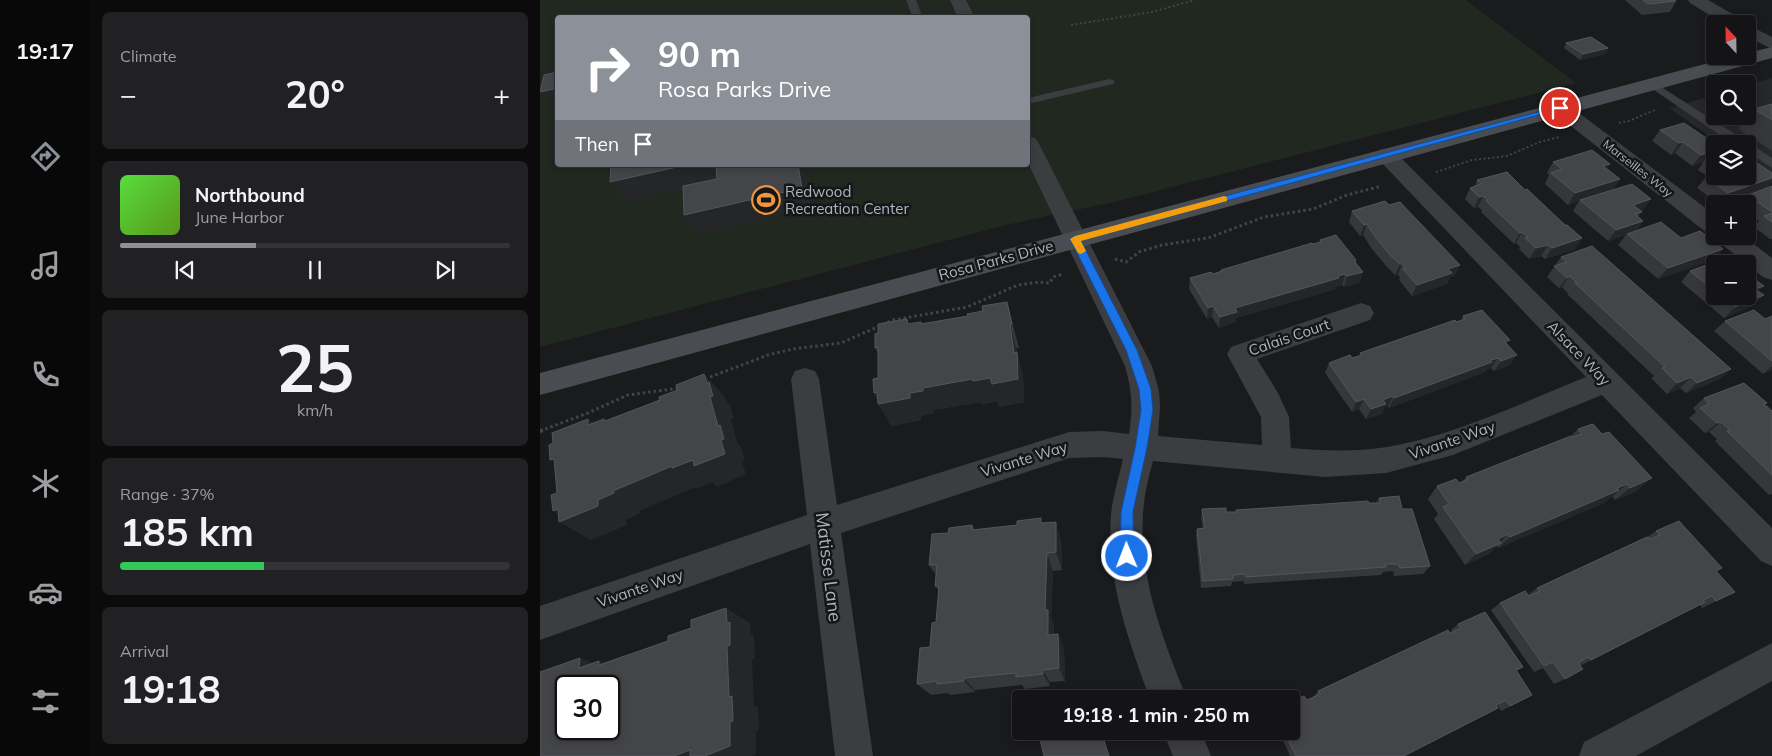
<!DOCTYPE html>
<meta charset="utf-8">
<style>
body{margin:0;font-family:Mulish,sans-serif;background:#212123;color:#f1f3f6;height:100vh;display:flex;flex-direction:column;font-size:19px;white-space:nowrap}
*{box-sizing:border-box;margin:0}
p{font-size:16px;color:#9d9ea1}
.icon{flex:none;width:28px;height:28px;fill:none;stroke:currentColor;stroke-width:2;stroke-linecap:round;stroke-linejoin:round}
.map{position:relative;flex:1;overflow:hidden}
.sheet{display:flex;flex-direction:column;gap:12px;padding:12px;background:#0b0b0c;width:450px}
.sheet>*{flex:none}
.top-card{position:absolute;left:15px;top:15px;width:475px;height:152px;border-radius:5px;box-shadow:0 2px 8px #0003,0 0 0 1px #333335;background:#8c9099;color:#fff;overflow:hidden}
.needle{width:32px;rotate:338deg}
.tools{position:absolute;left:1166px;top:15px;display:grid;gap:10px}
.tools a{display:grid;place-items:center;width:50px;height:50px;border-radius:5px;background:#141416;box-shadow:0 2px 8px #0003,0 0 0 1px #333335;font-size:25px}
.speed{position:absolute;left:15px;top:675px;display:flex;gap:10px;font-size:25px;font-weight:700;text-align:center}
.speed>*{display:grid;place-content:center;width:65px;height:65px;border-radius:50%;background:#141416;box-shadow:0 2px 8px #0003,0 0 0 1px #333335;line-height:1}
.speed .limit{border:2px solid #111;border-radius:8px;background:#fff;color:#111}
.pin{position:absolute;display:grid;place-items:center;width:42px;height:42px;color:#fff;margin:-21px;border:2px solid #fff;border-radius:50%;box-shadow:0 1px 5px #0007}
.me{position:absolute;width:55px;margin:-28px;rotate:359deg;stroke-linejoin:round;filter:drop-shadow(0 0 4px #0008)}
.turn{display:flex;align-items:center;gap:18px;height:105px;padding:0 20px;font-size:22px}
.turn .icon{width:65px;height:65px;stroke-width:2.5}
.turn b{display:block;font-size:35px;line-height:42px}
.then{display:flex;align-items:center;height:48px;padding:0 20px;background:#0003;gap:10px;font-size:19px}
.big{font-size:38px;font-weight:700;line-height:1.1}
.sheet .widget{flex:1;display:flex;flex-direction:column;justify-content:center;gap:8px;min-width:0;padding:0 18px;border-radius:8px;background:#212123}
.sheet .dial{align-items:center;gap:0}
.dial b{font-size:65px;line-height:1}
.song{display:flex;align-items:center;gap:15px}
.cover{width:60px;height:60px;border-radius:8px;background:linear-gradient(135deg,hsl(110 70% 55%),hsl(90 70% 35%))}
.played{height:5px;border-radius:2px;background:linear-gradient(90deg,#8c9099 35%,#333335 35%)}
.keys{display:flex;justify-content:space-around;direction:ltr}
.heat{display:flex;justify-content:space-between;align-items:center;font-size:28px;direction:ltr}
.charge{height:8px;border-radius:4px;background:linear-gradient(90deg,#34c759 37%,#333335 0)}
.trip{position:absolute;left:472px;top:690px;width:288px;height:50px;border-radius:5px;background:#141416;box-shadow:0 2px 8px #0003,0 0 0 1px #333335;font-weight:700;line-height:50px;text-align:center}
main{display:flex;flex:1;min-height:0}
.tabs{display:flex;flex-direction:column;width:90px;justify-content:space-around;align-items:center;background:#080809;color:#9d9ea1}
.tabs .icon{width:35px;height:35px}
.tabs .active{color:#8c9099}
.tabs b{font-size:22px;color:#f1f3f6}
.map>svg:first-child{display:block}
.built{fill:#26272a}
.green{fill:#202820;fill-rule:evenodd}
.lines{fill:none;stroke-linecap:round;stroke-linejoin:round}
.path-far2{stroke:#414548;stroke-width:2;stroke-dasharray:2 2.5;stroke-linecap:butt}
.path-far1{stroke:#414548;stroke-width:3;stroke-dasharray:2.5 3;stroke-linecap:butt}
.path{stroke:#414548;stroke-width:4;stroke-dasharray:3 4.5;stroke-linecap:butt}
.lane{fill:#3b3d41;fill-rule:evenodd}
.street{fill:#3b3d41;fill-rule:evenodd}
.secondary{fill:#494d51;fill-rule:evenodd}
.wall{fill:#36373a}
.shaded-wall{fill:#252628}
.building{fill:#434548;stroke:#53565a;fill-rule:evenodd}
.route{fill:#1a73e8;stroke:#114b97}
.slow{fill:#f59e0b}
.labels{text-anchor:middle;dominant-baseline:central;stroke-width:5;stroke-linejoin:round;paint-order:stroke}
.far-street-label{font-size:12px;fill:#adb4bc;stroke:#151618}
.poi-label{font-size:15px;fill:#adb4bc;stroke:#151618;text-anchor:start}
.street-label{font-size:15px;fill:#adb4bc;stroke:#151618}
.near-street-label{font-size:18px;fill:#adb4bc;stroke:#151618}
</style>
<main>
<nav class="tabs">
<b>19:17</b>
<svg class="icon active" aria-label="directions" viewBox="0 0 24 24"><path d="M12 3l9 9-9 9-9-9zM9 14v-3h6M13 9l2 2-2 2"/></svg>
<svg class="icon" aria-label="music" viewBox="0 0 24 24"><path d="M9 18V5l10-2v13"/><circle cx="6" cy="18" r="3"/><circle cx="16" cy="16" r="3"/></svg>
<svg class="icon" aria-label="phone" viewBox="0 0 24 24"><path d="M5 4h4l2 5-3 2q2 4 5 5l2-3 5 2v4C11 20 4 13 5 4z"/></svg>
<svg class="icon" aria-label="climate" viewBox="0 0 24 24"><path d="M12 3v18M4 7l16 10M4 17L20 7"/></svg>
<svg class="icon" aria-label="car" viewBox="0 0 24 24"><path d="M5 17H2v-5l4-1 3-4h7l3 4 3 1v5h-3M9 17h6M6 11h13"/><circle cx="7" cy="17" r="2"/><circle cx="17" cy="17" r="2"/></svg>
<svg class="icon" aria-label="filters" viewBox="0 0 24 24"><path d="M4 7h16M4 17h16"/><circle cx="9" cy="7" r="2"/><circle cx="15" cy="17" r="2"/></svg>
</nav>
<section class="sheet">
<div class="widget"><p>Climate</p>
<div class="heat"><a>−</a><b class="big">20°</b><a>+</a></div>
</div>
<div class="widget">
<div class="song"><i class="cover"></i><div><b>Northbound</b><p>June Harbor</p></div></div>
<div class="played"></div>
<div class="keys"><svg class="icon" aria-label="previous" viewBox="0 0 24 24"><path d="M18 5L8 12l10 7zM5 5v14"/></svg><svg class="icon" aria-label="pause" viewBox="0 0 24 24"><path d="M8 5v14M16 5v14"/></svg><svg class="icon" aria-label="next" viewBox="0 0 24 24"><path d="M6 5l10 7-10 7zM19 5v14"/></svg></div>
</div>
<div class="widget dial"><b>25</b><p>km/h</p></div>
<div class="widget"><p>Range · 37%</p><b class="big">185 km</b><div class="charge"></div></div>
<div class="widget"><p>Arrival</p><b class="big">19:18</b></div>
</section>
<div class="map">
<svg width="1232" height="756" viewBox="0 0 1232 756">
<rect width="100%" height="100%" fill="#1a1b1d"/>
<path class="built" d="M1232,78V178L1208,162V144H1181L1129,108L1175,95V116H1208V85Z"/>
<path class="green" d="M0,0H926L1036,83L574,202L466,225L0,347ZM18,18H488V165H18Z"/>
<g class="lines">
<path class="path-far2" d="M531,25L612,12L655,0
M1079,123L1089,121L1115,110
M896,172L932,160L967,156L1000,142L1019,137"/>
<path class="path-far1" d="M575,259L586,262L599,252L622,245L668,238L724,217L773,209L807,195L842,186
M165,379L228,355L253,349L301,343L353,320L427,307L478,285L499,282L510,283L513,277L523,274
M0,431L48,413L88,395L140,388"/>
<path class="path" d="M0,431L4,430"/>
<path class="lane" d="M366,0H376L383,18H373Z
M569,79L573,80L575,82L573,84L488,104V98Z
M1112,81L1232,158V168L1208,152V144H1193L1108,86L1106,84Z"/>
<path class="street" d="M410,0H426L435,18H418Z
M1148,0H1168L1203,20L1205,24H1184L1150,3Z
M1208,25L1232,37V49L1208,37Z
M1020,102L1027,104L1175,215V235L1167,233L1013,112L1010,108L1013,104Z
M488,136L495,138L498,142L612,366L619,391L620,407L618,436L722,445L721,417L687,354L691,347L821,303L830,306L834,313L830,320L717,359L738,393L749,417L751,448C783,451 816,452 847,447C916,435 981,403 1046,377L839,160L836,155L839,150L846,149L853,150L1232,528V566L1221,561L1062,395L913,455L846,473L785,477L613,461C608,479 604,496 603,514C599,579 623,639 647,699H610C588,639 566,579 571,514C573,495 579,477 583,459L563,457L529,458L301,533L333,756H295L270,544L0,640V606L267,515L251,379L255,371L265,368L275,371L279,379L297,505L529,432L563,431L589,434C593,410 592,389 585,366L488,163Z
M1175,236H1203L1232,258V280L1223,277L1179,242Z
M1232,643V681L1096,756H1039L1044,742Z
M623,731H661L671,756H633Z"/>
<path class="secondary" d="M1232,47V58L0,395V373L1195,56H1208V53Z"/>
</g>
<path class="wall" d="M1085,0H1136V1L1130,12L1102,15Z
M1026,43L1068,48L1065,54L1040,60L1024,48Z
M1232,104V151L1199,129L1214,109Z
M1120,130L1175,144V176L1232,173V182L1227,187L1179,204L1157,188L1166,177L1167,176L1158,170L1163,162L1152,166L1135,153L1131,155L1112,141Z
M1013,162L1066,169L1073,189L1111,199L1103,210L1101,211L1098,217L1103,221L1096,231L1141,238L1183,249L1173,260L1118,279L1078,245L1086,235L1068,241L1033,211L1039,201L1028,205L1005,184L1009,175L1007,173Z
M937,180L985,190L1025,225L1042,238L1035,249L1005,259L1001,256L989,259L979,249L980,247L976,243L974,244L941,212L942,210L938,207L934,208L925,199L930,188L935,186Z
M1232,186V239H1230L1214,227L1219,221L1208,213V204H1200L1208,195Z
M849,205L920,265L914,276L910,277L907,284L872,296L859,280L860,277L858,275H855L847,267L832,249L823,235L820,236L809,222L812,211Z
M780,240L816,260V263L823,272L819,283L804,287L802,285L796,287V289L696,318V322L679,328L672,317L667,319L649,289L650,278L673,274L680,272L681,270L779,243Z
M1021,257L1191,369L1180,379L1146,393L1140,388L1127,394L1111,378L1114,376L1027,294L1028,293L1022,287L1019,288L1007,277Z
M1175,264V296H1208L1224,286L1218,291L1212,306L1184,318L1141,282L1150,271Z
M467,302L479,348H476L483,376L484,402L459,407L457,401L442,404L441,402L393,410L394,413L381,416V420L351,426L334,393L338,378V353L335,348L370,324L381,322L382,324L428,316Z
M923,316L967,344L970,365L954,371L951,368L947,369L945,372L849,408L848,406L845,407L842,414L826,419L819,409L812,412L785,373L789,363L812,358L819,356L820,353L921,320Z
M1232,316V370L1223,374L1174,331L1185,321L1225,319Z
M1164,398L1225,405L1232,411V494L1229,495L1175,441L1177,439L1169,432L1165,433L1149,418L1156,412L1153,408Z
M1038,429L1097,491L1075,500L1072,496L1064,503L958,548L957,546L949,554L925,565L894,519L898,514L888,499L897,486L919,483L923,481L926,477L1031,436Z
M839,498L862,509L890,566L883,574L854,576L853,571L843,572L841,575L704,584V581L692,582L691,586L661,588L656,537L657,529H663L661,518L662,509L686,512H696V510L829,503H836Z
M502,523L521,540L522,570L513,571L511,617L514,625V635L518,634L524,648L525,681L510,682V686L485,689L482,685L435,690V692L410,695L407,693L391,695L377,684L390,647L396,622L399,591L395,586L396,575L389,565L408,533L432,525L435,530Z
M1116,531L1176,571L1195,592L1162,608L1160,605L1040,666L1025,679L1014,684L1003,668L994,672L951,610L960,603L988,595L997,588L1107,537Z
M918,624L983,667L976,671L992,695L961,711L957,704L864,756H750L739,731H751L767,700L774,697V696L778,691L912,632L911,630Z"/>
<path class="shaded-wall" d="M1068,48L1065,54L1040,60L1043,54Z
M18,88V101L9,103L0,92Z
M1143,142L1135,153L1131,155L1139,143Z
M1175,150V156L1166,158L1163,162L1152,166L1161,155Z
M1070,164L1062,175L1063,166Z
M146,165H180L188,178L85,202L70,182Z
M258,165H265L272,208L158,235L144,215Z
M1232,178V182L1227,187L1179,204L1188,193Z
M1080,179L1072,191L1040,200L1039,201L1028,205L1035,193Z
M943,196L938,207L934,208L939,197Z
M1111,199L1103,210L1085,216L1093,205Z
M1103,221L1095,232L1068,241L1076,230Z
M827,224L823,235L820,236L824,225Z
M982,232L976,243L974,244L980,233Z
M1042,238L1035,249L1005,259L1012,248Z
M1008,245L1001,256L989,259L996,248Z
M1183,249L1173,260L1118,279L1128,268Z
M860,264H862L858,275H855Z
M920,265L914,276L910,277L907,284L872,296L877,285L908,269Z
M823,272L819,283L804,287L807,276Z
M805,274L802,285L796,287V289L696,318V322L679,328L680,317L695,308Z
M1030,276L1022,287L1019,288L1027,278Z
M1224,286L1212,297L1215,289Z
M1224,295L1212,306L1184,318L1195,307Z
M673,306L672,317L667,319L668,308Z
M470,324L483,376L484,402L459,407L457,401L442,404L441,402L393,410L394,413L381,416V420L351,426L338,404H340L334,393L337,392L370,393L474,353Z
M977,355L970,365L954,371L961,361Z
M958,358L951,368L947,369L945,372L849,408L854,398Z
M1232,366V370L1223,374Z
M1191,369L1180,379L1146,393L1157,383Z
M164,374L185,397L186,400L190,405L194,418L191,419L197,442L201,447L205,460L202,462L206,474L177,487L172,482L157,489L155,487L100,511L101,513L86,520L87,525L51,540L19,522L26,519L13,511L18,509L58,500L73,491L181,440Z
M1151,377L1140,388L1127,394L1137,383Z
M853,396L848,406L845,407L842,414L826,419L831,409L843,400Z
M824,399L819,409L812,412L816,402Z
M48,419L75,440L48,425Z
M1181,422L1169,432L1165,433L1177,423Z
M1112,478L1097,491L1075,500L1090,488Z
M1087,484L1064,503L958,548L970,537Z
M516,522L521,540L522,570L516,552Z
M968,534L949,554L925,565L936,554L958,539Z
M507,553L513,571L511,617L514,625V649L508,635L505,610Z
M186,608L210,623L211,634L214,636L215,658L212,660L214,705L218,707L219,730L216,731V754L212,756H134L189,697Z
M518,634L524,648L525,681L519,668Z
M40,658L59,665V661L92,674L39,668Z
M503,670L510,682V686L503,674Z
M424,678L435,690V692L424,681Z"/>
<path class="building" d="M1103,0H1135L1136,1L1108,4Z
M1051,37L1068,48L1043,54L1026,43Z
M18,72V88L0,92L4,75Z
M1232,104V120L1214,109Z
M1144,123L1175,144V150L1161,155L1143,142L1139,143L1120,130Z
M1052,150L1070,164L1063,166L1080,179L1035,193L1011,173L1022,169L1013,162Z
M1175,156V164L1166,158Z
M1208,157L1232,173V178L1188,193L1166,177L1175,174V176H1208Z
M71,165H146L70,182Z
M176,165H258L262,188L144,215L143,186L177,179Z
M967,172L985,190L987,189L1025,225H1027L1042,238L1012,248L1008,245L996,248L985,238L988,237L982,232L980,233L946,201L948,200L943,196L939,197L930,188L941,184L937,180Z
M1092,184L1111,199L1093,205L1102,212L1095,214L1103,221L1076,230L1040,200Z
M1232,186V212L1208,195Z
M845,201L849,205L860,202L920,265L908,269L912,273L877,285L863,269H866L862,264H860L851,256L836,238L827,224L824,225L812,211Z
M1232,213V222L1224,216Z
M1121,222L1141,238L1160,231L1183,249L1128,268L1087,234Z
M796,235L816,260L814,261L823,272L807,276L805,274L798,276L799,278L695,308L697,312L680,317L673,306L668,308L650,278L671,272L673,274L682,271L681,270L772,243L773,244L781,242L780,240Z
M1052,246L1191,369L1157,383L1151,377L1137,383L1122,368L1125,367L1035,283H1037L1030,276L1027,278L1014,266L1027,262L1021,257Z
M1174,262L1176,264H1175V291L1150,271Z
M1208,274L1224,286L1215,289L1224,295L1195,307L1181,296H1208Z
M467,302L472,324H470L474,353L477,352L478,379L452,384L450,378L433,381V379L383,388V391L370,393V398L338,404L337,392L334,393L333,379L338,378V347L335,348V334L338,333V324L367,319L368,324L381,322V324L428,316L427,314L443,311L442,306Z
M942,310L970,340L965,342L977,355L961,361L958,358L951,360L952,362L854,398L853,396L843,400L846,404L831,409L824,399L816,402L789,363L810,355L812,358L822,355L820,353L915,320L917,322L925,319L923,316Z
M1214,310L1225,319L1232,316V361L1185,321Z
M164,374L167,383L169,382L173,396L170,397L178,426L180,425L184,439L181,440L185,454L154,466L153,460L132,468V466L73,491L74,493L58,500V506L19,522L18,509L13,511L11,495L17,493L14,459L10,460L9,445L13,443L12,433L48,419V425L64,419L65,421L120,400L119,397L138,390L136,385Z
M1204,383L1227,403L1224,404L1232,411V475L1187,431L1190,430L1181,422L1177,423L1160,408L1169,404L1164,398Z
M1053,424L1062,434L1069,432L1112,478L1090,488L1087,484L1077,488L1079,490L970,537L968,534L958,539L961,543L936,554L903,507L909,504L897,486L916,479L919,483L928,479L926,477L1031,436L1033,437L1042,434L1038,429Z
M859,496L862,509H872L890,566L860,568L858,564H845L846,567L706,577V574L693,575V579L663,581L657,529L665,528L662,509L686,508V512H697L696,510L828,501L829,503H841L839,498Z
M501,518V523L516,522V552L507,553L505,610H508V635L518,634L519,668L503,670V674L476,677V673L424,678V681L397,684V681L377,684L380,648L390,647L392,623L396,622L399,586H395L397,565H389L392,534L408,533L409,528L432,525V530L477,525V521Z
M1139,521L1182,568L1176,571L1195,592L1176,601L1172,596L1163,600L1165,602L1051,660L1048,657L1038,663L1043,669L1025,679L1013,662L1004,666L960,603L985,591L989,596L1000,591L997,588L1107,537L1110,539L1120,535L1116,531Z
M186,608L187,623L190,622V645L187,646L189,697L192,696L193,721L190,722V746L165,756H150V750L134,756H124V755L122,756H0V672L40,658L39,668L59,661V665L128,641V636L151,628V620ZM26,686H69V729H26Z
M945,612L983,667L976,670L992,695L970,706L966,700L956,705L958,708L864,756H756L744,731H751V701L764,696L767,700L780,694L778,691L908,630L910,633L921,628L918,624Z
M498,731H561L569,756H504Z"/>
<path class="route" d="M1017,107L1024,108L541,241L597,350L611,389L613,410L607,448L593,512L594,556L592,560L587,562L582,560L580,556L581,512L595,448L601,410L599,389L586,350L530,239L532,237Z"/>
<path class="slow" d="M684,196L687,197V201L541,241L546,251L541,254L538,253L530,239L535,236Z"/>
<defs>
<symbol id="stadium-ring" viewBox="-11 -11 22 22"><circle r="9.5" fill="#151618" stroke="#ee9541" stroke-width="1.5"/><path d="M0-5a6.5 5 0 1 0 0 10a6.5 5 0 1 0 0-10ZM-3.5-1.8h7v3.6h-7Z" fill="#ee9541"/></symbol>
</defs>
<g fill-rule="evenodd">
<use href="#stadium-ring" x="210" y="184" width="32" height="32"/>
</g>
<g class="labels">
<g class="far-street-label">
<text transform="translate(1098 168) rotate(38)">Marseilles Way</text>
</g>
<g class="poi-label">
<text x="245" y="191">Redwood<tspan x="245" dy="17">Recreation Center</tspan></text>
</g>
<g class="street-label">
<text transform="translate(456 260) rotate(-15)">Rosa Parks Drive</text>
<text transform="translate(749 337) rotate(-19)">Calais Court</text>
<text transform="translate(1039 353) rotate(46)">Alsace Way</text>
<text transform="translate(912 440) rotate(-19)">Vivante Way</text>
<text transform="translate(484 459) rotate(-17)">Vivante Way</text>
<text transform="translate(100 588) rotate(-19)">Vivante Way</text>
</g>
<g class="near-street-label">
<text transform="translate(289 567) rotate(83)">Matisse Lane</text>
</g>
</g>
</svg>
<div class="tools">
<a><svg class="needle" viewBox="-14 -14 28 28"><path d="M0-13l5 13h-10z" fill="#e53935"/><path d="M0 13l5-13h-10z" fill="#9d9ea1"/></svg></a>
<a><svg class="icon" aria-label="search" viewBox="0 0 24 24"><circle cx="10" cy="10" r="6"/><path d="M15 15l6 6"/></svg></a>
<a><svg class="icon" aria-label="layers" viewBox="0 0 24 24"><path d="M12 4l9 5-9 5-9-5zM3 14l9 5 9-5"/></svg></a>
<a>+</a>
<a>−</a>
</div>
<div class="speed"><div class="limit">30</div></div>
<div class="pin" style="left:1020px;top:108px;background:#d93025"><svg class="icon" aria-label="arrive" viewBox="0 0 24 24"><path d="M6 21V4h12l-3 4 3 4H6"/></svg></div>
<svg class="me" style="left:587px;top:556px" viewBox="-20 -20 40 40"><circle r="17" fill="#1a73e8" stroke="#fff" stroke-width="3"/><path d="M0-11L8 9 0 5-8 9z" fill="#fff"/></svg>
<div class="trip">19:18 · 1 min · 250 m</div>
<div class="top-card">
<div class="turn"><svg class="icon" aria-label="right" viewBox="0 0 24 24"><path d="M7 20v-9h11M14 6l5 5-5 5"/></svg><div><b>90 m</b>Rosa Parks Drive</div></div>
<div class="then">Then<svg class="icon" aria-label="arrive" viewBox="0 0 24 24"><path d="M6 21V4h12l-3 4 3 4H6"/></svg></div>
</div>
</div>
</main>
